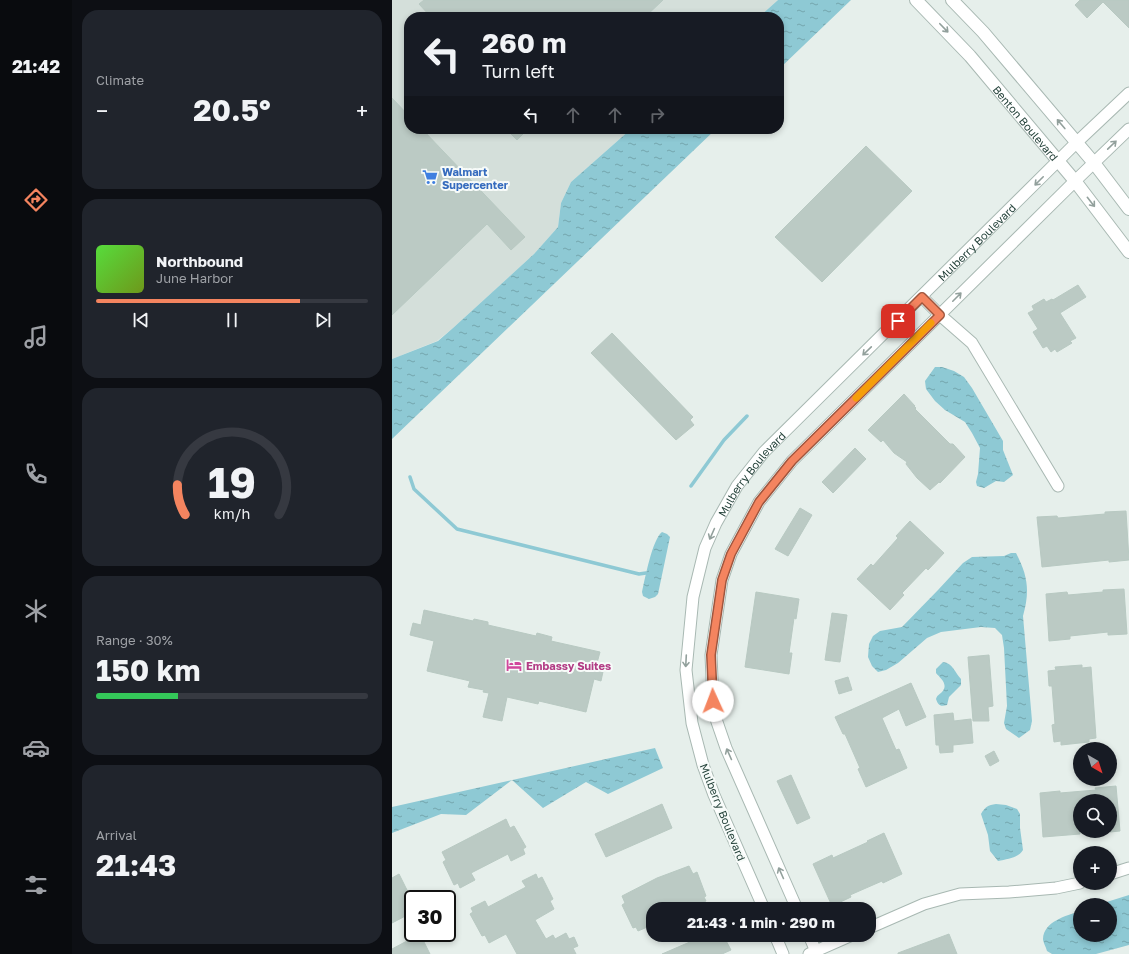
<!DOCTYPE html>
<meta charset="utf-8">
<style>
body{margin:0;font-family:"Golos Text",sans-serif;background:#20242c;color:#f1f3f6;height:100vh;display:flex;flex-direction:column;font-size:15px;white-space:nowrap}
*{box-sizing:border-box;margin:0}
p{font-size:13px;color:#9ea1a6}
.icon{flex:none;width:22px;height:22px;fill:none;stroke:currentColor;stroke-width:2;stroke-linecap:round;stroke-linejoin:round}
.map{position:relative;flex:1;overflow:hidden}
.drawer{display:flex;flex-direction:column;gap:10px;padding:10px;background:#0d0f14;width:320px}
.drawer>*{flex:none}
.hud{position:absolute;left:12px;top:12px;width:380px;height:122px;border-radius:16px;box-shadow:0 2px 6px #0003;background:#171b24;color:#f1f3f6;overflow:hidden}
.needle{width:26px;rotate:141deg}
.buttons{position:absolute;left:681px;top:742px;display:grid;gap:8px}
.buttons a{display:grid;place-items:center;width:44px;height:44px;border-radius:50%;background:#171b24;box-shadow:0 2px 6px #0003;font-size:20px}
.speed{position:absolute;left:12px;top:890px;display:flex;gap:8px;font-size:20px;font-weight:700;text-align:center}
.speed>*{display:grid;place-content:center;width:52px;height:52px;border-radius:50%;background:#171b24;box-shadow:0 2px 6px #0003;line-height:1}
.speed .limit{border:2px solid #111;border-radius:6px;background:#fff;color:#111}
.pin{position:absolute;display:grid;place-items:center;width:34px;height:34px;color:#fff;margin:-17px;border-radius:8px;box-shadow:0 2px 6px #0006}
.me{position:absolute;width:44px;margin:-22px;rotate:358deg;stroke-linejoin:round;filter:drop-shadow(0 0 3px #0008)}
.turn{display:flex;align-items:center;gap:14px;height:84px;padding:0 12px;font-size:18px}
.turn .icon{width:52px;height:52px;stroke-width:2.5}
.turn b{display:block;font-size:28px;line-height:34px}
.lanes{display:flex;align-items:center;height:38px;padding:0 12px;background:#0003;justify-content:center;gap:20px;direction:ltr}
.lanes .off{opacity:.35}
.big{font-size:30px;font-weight:700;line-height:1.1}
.drawer .card{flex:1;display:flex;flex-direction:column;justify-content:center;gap:6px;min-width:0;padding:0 14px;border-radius:16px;background:#20242c}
.drawer .dial{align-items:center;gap:0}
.dial svg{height:104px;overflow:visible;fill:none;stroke:#363941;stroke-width:7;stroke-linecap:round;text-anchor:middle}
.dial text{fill:#f1f3f6;stroke:none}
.song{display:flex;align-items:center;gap:12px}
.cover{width:48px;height:48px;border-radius:6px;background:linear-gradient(135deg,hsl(110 70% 55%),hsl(80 70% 35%))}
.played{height:4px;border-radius:2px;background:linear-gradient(90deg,#f4845f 75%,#363941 75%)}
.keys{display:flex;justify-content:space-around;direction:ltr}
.heat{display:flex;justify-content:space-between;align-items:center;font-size:22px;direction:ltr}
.charge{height:6px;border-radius:3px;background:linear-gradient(90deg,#34c759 30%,#363941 0)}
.trip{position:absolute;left:254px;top:902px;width:230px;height:40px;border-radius:16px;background:#171b24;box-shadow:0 2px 6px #0003;font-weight:700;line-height:40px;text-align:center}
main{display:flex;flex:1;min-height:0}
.tab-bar{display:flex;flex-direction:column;width:72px;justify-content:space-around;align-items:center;background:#090b0e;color:#9ea1a6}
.tab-bar .icon{width:28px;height:28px}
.tab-bar .selected{color:#f4845f}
.tab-bar b{font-size:18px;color:#f1f3f6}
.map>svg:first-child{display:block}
.built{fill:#d4dfda}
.water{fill:url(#water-ripples)}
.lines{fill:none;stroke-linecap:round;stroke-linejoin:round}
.stream{stroke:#8ec9d4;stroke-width:3.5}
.building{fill:#bbcac4;stroke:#b8c9c2}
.minor-casing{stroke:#a8b8b2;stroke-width:13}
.tertiary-casing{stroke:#a8b8b2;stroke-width:14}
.minor{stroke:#fff;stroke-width:11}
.tertiary{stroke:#fff;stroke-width:12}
.oneway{stroke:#92a09c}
.route-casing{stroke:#9f563e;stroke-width:10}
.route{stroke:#f4845f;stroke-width:7}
.slow{stroke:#f59e0b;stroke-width:7}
.labels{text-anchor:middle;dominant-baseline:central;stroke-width:4;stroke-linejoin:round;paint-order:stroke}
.street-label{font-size:11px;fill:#24423a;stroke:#f7fbf9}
.shop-label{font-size:11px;font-weight:bold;fill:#366cbe;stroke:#f7fbf9;text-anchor:start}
.hotel-label{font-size:11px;font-weight:bold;fill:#b23c85;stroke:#f7fbf9;text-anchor:start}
</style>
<main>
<nav class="tab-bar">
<b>21:42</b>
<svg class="icon selected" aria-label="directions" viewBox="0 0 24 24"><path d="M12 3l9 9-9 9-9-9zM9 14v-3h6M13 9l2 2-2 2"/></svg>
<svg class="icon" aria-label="music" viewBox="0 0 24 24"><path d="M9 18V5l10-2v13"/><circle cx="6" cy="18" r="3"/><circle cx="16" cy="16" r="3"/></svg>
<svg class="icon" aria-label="phone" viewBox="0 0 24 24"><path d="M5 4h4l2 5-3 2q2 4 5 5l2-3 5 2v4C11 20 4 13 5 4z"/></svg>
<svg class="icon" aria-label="climate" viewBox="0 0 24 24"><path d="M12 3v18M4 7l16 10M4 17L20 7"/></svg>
<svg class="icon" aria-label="car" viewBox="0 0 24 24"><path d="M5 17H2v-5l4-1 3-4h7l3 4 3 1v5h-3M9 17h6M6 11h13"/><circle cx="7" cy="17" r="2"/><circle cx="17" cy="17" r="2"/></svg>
<svg class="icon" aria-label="filters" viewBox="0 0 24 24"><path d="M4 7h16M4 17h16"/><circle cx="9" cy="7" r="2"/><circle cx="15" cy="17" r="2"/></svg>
</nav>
<section class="drawer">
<div class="card"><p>Climate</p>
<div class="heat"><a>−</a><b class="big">20.5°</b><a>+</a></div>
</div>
<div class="card">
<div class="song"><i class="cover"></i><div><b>Northbound</b><p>June Harbor</p></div></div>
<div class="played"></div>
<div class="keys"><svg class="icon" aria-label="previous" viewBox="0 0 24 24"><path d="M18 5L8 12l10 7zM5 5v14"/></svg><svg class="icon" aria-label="pause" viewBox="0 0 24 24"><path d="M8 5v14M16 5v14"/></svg><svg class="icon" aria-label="next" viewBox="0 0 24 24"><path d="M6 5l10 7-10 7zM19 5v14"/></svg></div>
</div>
<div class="card dial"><svg viewBox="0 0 100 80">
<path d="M14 69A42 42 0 1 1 86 69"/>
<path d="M14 69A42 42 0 0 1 8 46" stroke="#f4845f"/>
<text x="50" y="56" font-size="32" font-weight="700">19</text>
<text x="50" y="72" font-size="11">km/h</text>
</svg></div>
<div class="card"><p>Range · 30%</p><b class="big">150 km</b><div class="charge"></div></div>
<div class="card"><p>Arrival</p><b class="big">21:43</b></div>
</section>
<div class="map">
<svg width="737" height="954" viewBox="0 0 737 954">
<defs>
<pattern id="water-ripples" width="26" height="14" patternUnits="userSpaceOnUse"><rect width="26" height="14" fill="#8ec9d4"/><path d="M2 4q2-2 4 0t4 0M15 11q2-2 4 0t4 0" fill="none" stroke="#74a5ad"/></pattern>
</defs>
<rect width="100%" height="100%" fill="#e6efeb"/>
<path class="built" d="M0,0H386L367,17H17V129H239L179,182L169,203L166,227L142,254L61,328L45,341L0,359Z"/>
<path class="water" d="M386,0H459L387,69V17H367Z
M239,129H324L0,439V359L46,341L61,328L142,254L166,227L169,203L179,182Z
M543,367H550L562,371L572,377L580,388L611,441V450L621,475L612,482L604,481L592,488L585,486L584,482L586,474L588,448L580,433L573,422L553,410L543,401L534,389L533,381Z
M270,532L275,534L278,537L266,594L263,597L257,599L251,596L250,592C253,579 260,540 270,532Z
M619,553H624C636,576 638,591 631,616L640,721L638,730L627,738L614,729L612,723L615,706L612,648L610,635L603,628L589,627L549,632L535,638L506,663L494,670L486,672L480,666L476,657L477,644L481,636L488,631L510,627L546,590L571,563L580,557L612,556Z
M551,662C561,663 563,673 569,679V685L557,697L555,705C548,707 546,705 544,699C545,695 547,695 550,692C557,684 548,678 544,673V669Z
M263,748L271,768L216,794L194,782L151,808L120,780L74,815L49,814L0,833V807Z
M604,804L614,805L625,809L628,814V828L631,850C626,858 616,859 606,861L598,851L596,835L589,814C593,807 596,805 604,804Z
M737,895V945L704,954H660L655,951C654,947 651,942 651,939C652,921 674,916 688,911V935H718V905H705Z"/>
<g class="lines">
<path class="stream" d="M18,477L22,489L65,529L247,574L254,573
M299,486L332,440L355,416"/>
</g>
<path class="building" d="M32,0H271L253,17H39L27,4Z
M688,0H737V28L711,2L695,18L683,5Z
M0,98L17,116V129H30L133,237L119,250L95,224L0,315Z
M114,129H136L125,140Z
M474,146L520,191L430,282L383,237Z
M686,285L694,297L668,313L684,338L678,341L680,343L665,352L663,349L659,352L655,346L651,348L641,332L646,329L636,313L642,310L640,306L652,299L654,302L660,299L661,300Z
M220,333L301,417L298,420L302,425L284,440L199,353Z
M512,394L523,406H522L524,408L523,409L558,444H561L573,457L548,483L547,482L538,490L525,478L514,464L515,462L502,453L491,440L489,442L476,430Z
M463,448L474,459L441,493L430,482Z
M408,508L420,515L396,556L383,549Z
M734,511L737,560L717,562V560L650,567L645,517L665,516L666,518L713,514V512Z
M518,521L552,553L536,570L534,568L510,593L512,595L498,610L465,579L479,564L481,566L506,538L504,536Z
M732,589L735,634L716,635V632L678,636V639L657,641L654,594L675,592L676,595L711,592V590Z
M364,592L407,599L404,619L402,618L397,653H400L397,674L353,667Z
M32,610L81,621L82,619L96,622V625L144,636L145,633L160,637L159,641L208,652L205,663H208L207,666L212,667L209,681L202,679L194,712L147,701L146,704L115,697L110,721L91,717L97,693L91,692L92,690L76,687L78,681L35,671L42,641L18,635L21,623L29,625Z
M440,613L455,615L448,662L433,660Z
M597,655L601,706L596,707L597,721H581L576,657Z
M690,665V668L699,667L704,738L697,739V742L669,745V741L662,742L660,725L663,724L660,686H657L656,671L664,670L663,667Z
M456,677L460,690L447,694L443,681Z
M519,683L534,717L514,726L507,709L490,718L504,750L507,749L515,768L474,787L466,769L468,768L453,734H451L443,717Z
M561,713L562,721L579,719L581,743L561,745V752L548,753L547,745H544L542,715Z
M602,751L607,761L598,766L593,756Z
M399,775L418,818L405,824L385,781Z
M724,786L728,831L718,832V801H688V834L651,837L648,793L668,791V793L704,790L703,788Z
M270,804L280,828L214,857L203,834Z
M114,819L118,828L122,826L134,847L131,849L133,854L119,861L116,854L79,873L83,880L68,888L66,883L62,885L51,862L54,860L50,852Z
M492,833L510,874L491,883L490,881L458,895L459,897L440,906L421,864L440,855L441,858L476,842L475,841Z
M297,866L301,874L305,872L314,896L312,897L314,901L299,908L296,902L278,909H261V916L257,918L260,925L246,931L244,927L241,928L230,905L233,903L230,896L265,878Z
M7,874L21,902V912L0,923V878Z
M144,874L146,879L150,877L161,899L158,901L162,909L143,920L154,939L161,935L163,939L174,933L177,939L182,937L186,946L181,948L184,954H125L114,934L97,943L93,935L90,936L78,914L81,912L79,908L93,901L96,907L134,887L130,881Z
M28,934L38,954H0V949Z
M557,934L565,954H506V953Z
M314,935H331L339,950L330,954H270Z"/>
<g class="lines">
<defs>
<g id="minor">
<path d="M530,297L548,315L580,343L666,486"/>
<path d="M718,874L737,868"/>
<path id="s1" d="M372,909L322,795L311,765L300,723L294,670L301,597L313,548L324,523L345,486L372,452L684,143L737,93"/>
<path d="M405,909L334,748L324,719L321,701L319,655L330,580L339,554L367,502L400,461L683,181L737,129"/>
<path d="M477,928L532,904L568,894L617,892L664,888L688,883"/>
<path d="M383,935L391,954"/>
<path d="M417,935L425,954"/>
<path d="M417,954L460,935"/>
</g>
<g id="tertiary">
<path id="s2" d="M524,0L578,56L683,181L737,252"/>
<path d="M560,0L591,32L702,163L737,209"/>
</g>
</defs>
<use href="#minor" class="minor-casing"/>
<use href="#tertiary" class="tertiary-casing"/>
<use href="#minor" class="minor"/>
<use href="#tertiary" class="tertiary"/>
</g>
<defs><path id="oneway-shaft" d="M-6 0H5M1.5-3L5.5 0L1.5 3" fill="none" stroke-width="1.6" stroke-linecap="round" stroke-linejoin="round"/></defs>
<g class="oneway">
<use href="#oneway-shaft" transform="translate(552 28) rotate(46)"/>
<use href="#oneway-shaft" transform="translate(669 124) rotate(-130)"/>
<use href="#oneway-shaft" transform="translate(720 145) rotate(-44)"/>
<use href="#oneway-shaft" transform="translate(647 181) rotate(135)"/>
<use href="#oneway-shaft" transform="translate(699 202) rotate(52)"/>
<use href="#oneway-shaft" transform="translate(565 297) rotate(-45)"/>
<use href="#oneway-shaft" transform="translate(475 351) rotate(136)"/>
<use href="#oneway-shaft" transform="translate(320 534) rotate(114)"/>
<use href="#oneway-shaft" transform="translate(294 661) rotate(93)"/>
<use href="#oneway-shaft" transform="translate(337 754) rotate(-114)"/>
<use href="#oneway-shaft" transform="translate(389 873) rotate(-114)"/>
</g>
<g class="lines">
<defs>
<path id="route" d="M321,701L319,655L330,580L339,554L367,502L400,461L548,315L530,297L506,321"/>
</defs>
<use href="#route" class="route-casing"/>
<use href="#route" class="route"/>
<path class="slow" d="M464,398L539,323"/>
</g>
<defs>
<symbol id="supermarket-bare" viewBox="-9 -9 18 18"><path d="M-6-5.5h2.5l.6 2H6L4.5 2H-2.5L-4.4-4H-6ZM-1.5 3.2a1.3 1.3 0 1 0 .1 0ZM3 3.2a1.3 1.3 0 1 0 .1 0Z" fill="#3f7fe0" stroke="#f7fbf9" stroke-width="2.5" paint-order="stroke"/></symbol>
<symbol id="hotel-bare" viewBox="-9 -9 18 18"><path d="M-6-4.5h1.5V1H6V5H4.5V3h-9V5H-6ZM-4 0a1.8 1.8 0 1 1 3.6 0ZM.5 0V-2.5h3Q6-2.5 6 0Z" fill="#d1479c" stroke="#f7fbf9" stroke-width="2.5" paint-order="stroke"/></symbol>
</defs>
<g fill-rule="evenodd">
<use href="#supermarket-bare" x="27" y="166" width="22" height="22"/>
<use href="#hotel-bare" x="111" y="654" width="22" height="22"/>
</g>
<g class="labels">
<g class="street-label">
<text stroke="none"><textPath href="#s2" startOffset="165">Benton Boulevard</textPath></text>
<text stroke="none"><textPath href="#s1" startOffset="789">Mulberry Boulevard</textPath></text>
<text stroke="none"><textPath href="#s1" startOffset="465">Mulberry Boulevard</textPath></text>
<text transform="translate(331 812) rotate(68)">Mulberry Boulevard</text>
</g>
<g class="shop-label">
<text x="50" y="171">Walmart<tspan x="50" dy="13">Supercenter</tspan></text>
</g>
<g class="hotel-label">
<text x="134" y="665">Embassy Suites</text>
</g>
</g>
</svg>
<div class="buttons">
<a><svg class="needle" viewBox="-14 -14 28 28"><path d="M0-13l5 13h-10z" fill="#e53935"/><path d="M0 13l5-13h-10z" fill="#9ea1a6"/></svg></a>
<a><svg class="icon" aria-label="search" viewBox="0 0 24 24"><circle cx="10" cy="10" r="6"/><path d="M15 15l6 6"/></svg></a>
<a>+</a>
<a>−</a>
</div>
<div class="speed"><div class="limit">30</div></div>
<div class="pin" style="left:506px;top:321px;background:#d93025"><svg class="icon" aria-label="arrive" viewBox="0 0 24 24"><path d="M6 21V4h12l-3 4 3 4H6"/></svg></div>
<svg class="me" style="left:321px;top:701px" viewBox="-20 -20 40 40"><circle r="19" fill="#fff"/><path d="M0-13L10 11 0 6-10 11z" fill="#f4845f"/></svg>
<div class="trip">21:43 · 1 min · 290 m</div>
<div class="hud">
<div class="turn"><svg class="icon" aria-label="left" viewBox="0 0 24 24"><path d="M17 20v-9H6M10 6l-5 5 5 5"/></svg><div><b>260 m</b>Turn left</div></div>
<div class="lanes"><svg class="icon" aria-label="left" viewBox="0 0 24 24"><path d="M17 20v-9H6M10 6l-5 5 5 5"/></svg><svg class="icon off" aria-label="ahead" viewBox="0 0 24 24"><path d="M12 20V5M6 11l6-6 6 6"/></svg><svg class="icon off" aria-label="ahead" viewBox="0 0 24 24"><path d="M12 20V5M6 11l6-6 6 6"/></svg><svg class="icon off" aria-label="right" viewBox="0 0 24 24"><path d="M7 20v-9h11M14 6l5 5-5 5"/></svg></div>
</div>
</div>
</main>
